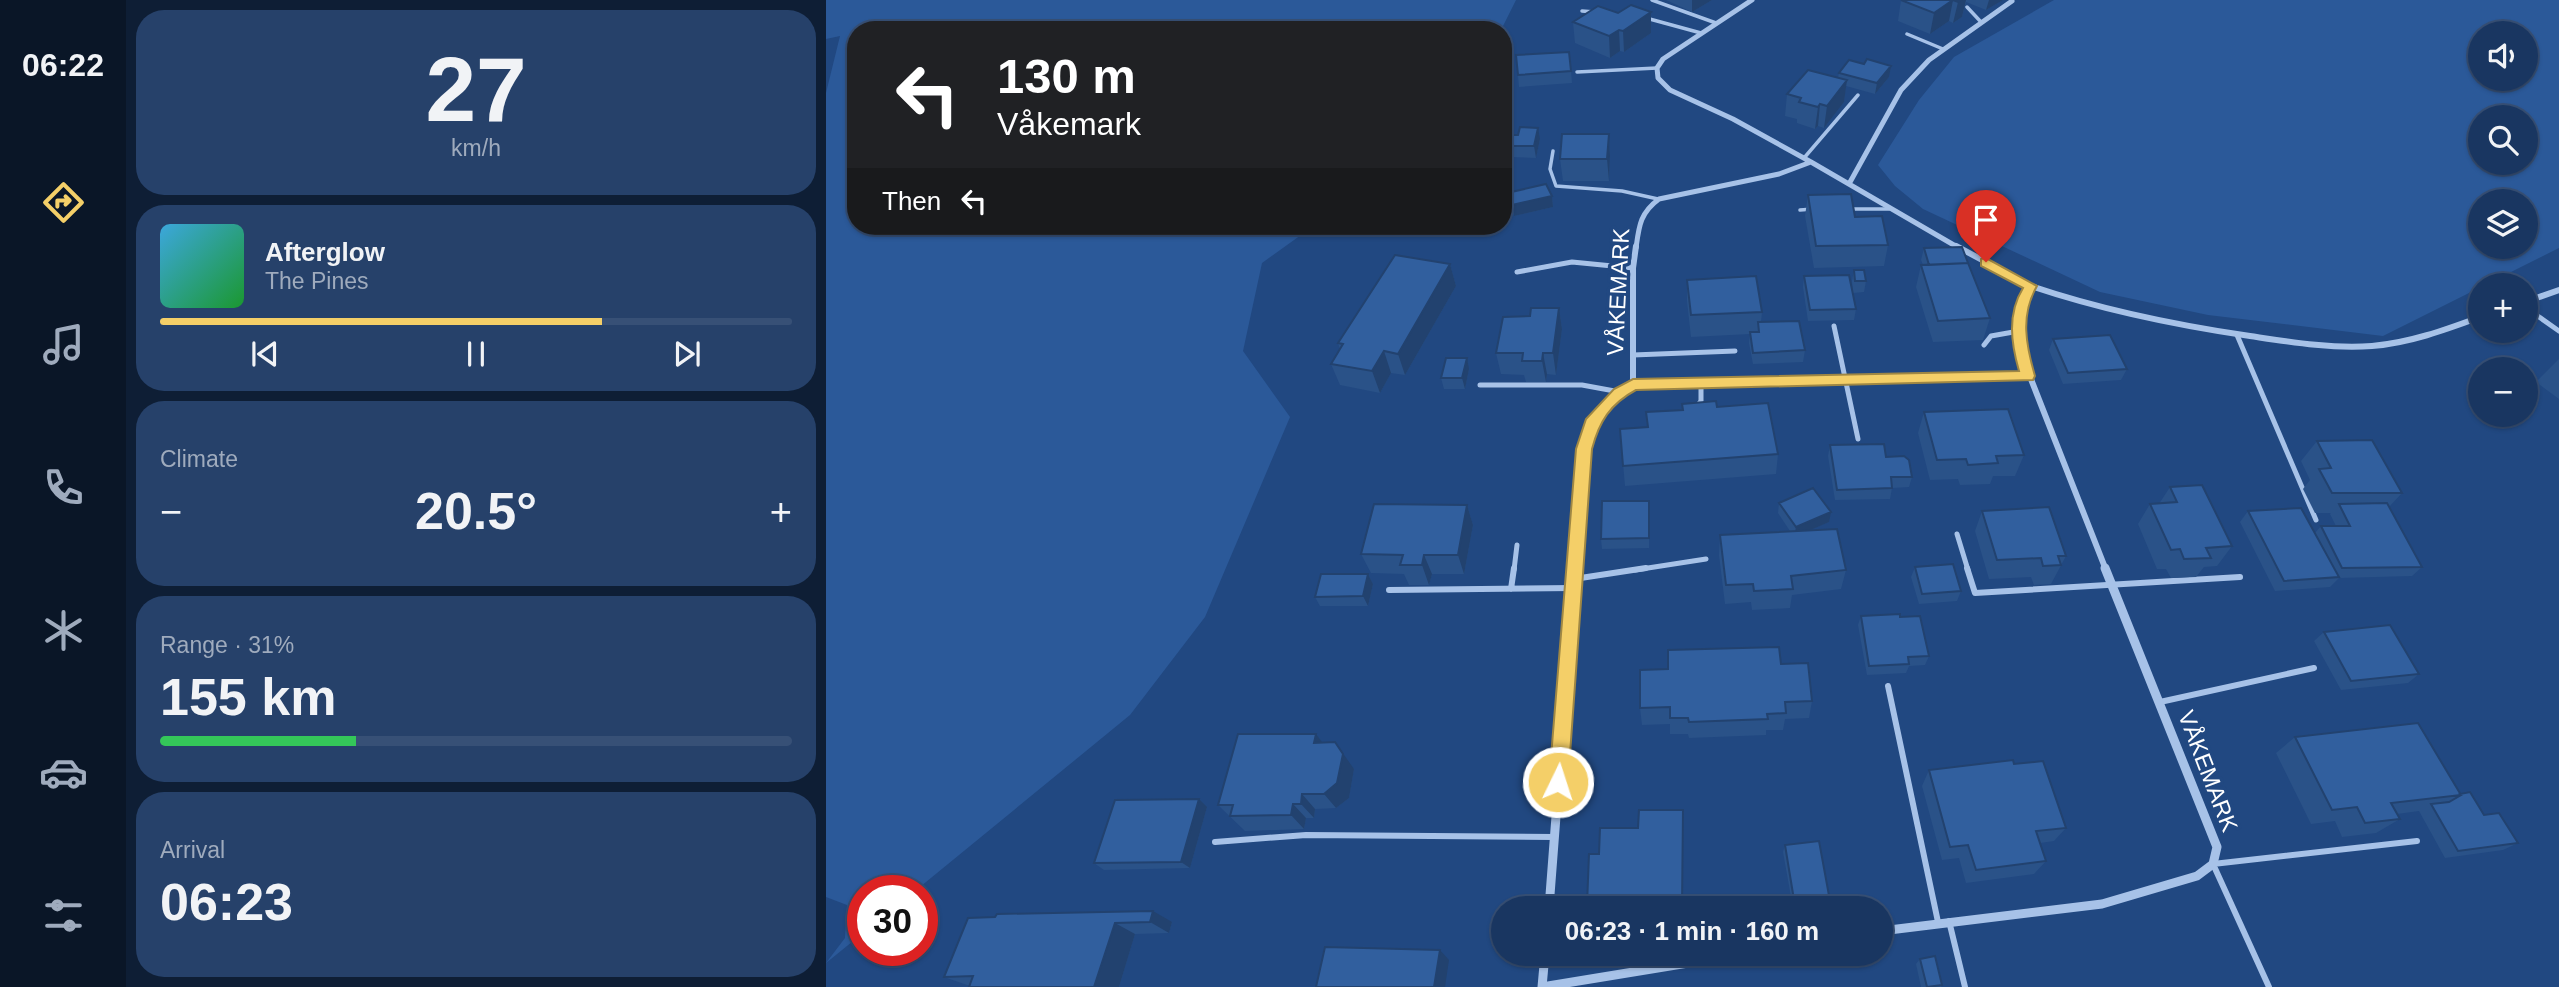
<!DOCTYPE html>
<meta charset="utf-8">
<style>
body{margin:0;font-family:Helvetica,sans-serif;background:#26416a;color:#f1f3f6;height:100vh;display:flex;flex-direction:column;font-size:26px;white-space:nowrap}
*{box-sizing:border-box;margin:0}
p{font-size:23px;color:#9fabbd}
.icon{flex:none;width:38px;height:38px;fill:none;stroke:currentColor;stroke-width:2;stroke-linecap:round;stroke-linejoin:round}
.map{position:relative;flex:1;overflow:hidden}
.sheet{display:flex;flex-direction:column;gap:10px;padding:10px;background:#0e1e35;width:700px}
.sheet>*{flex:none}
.banner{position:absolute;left:21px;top:21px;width:665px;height:214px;border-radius:28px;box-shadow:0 2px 5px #0004,0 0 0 2px #375076;background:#202124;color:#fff;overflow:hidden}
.controls{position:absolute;left:1642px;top:21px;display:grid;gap:14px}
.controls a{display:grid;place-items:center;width:70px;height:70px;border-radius:50%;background:#193661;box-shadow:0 2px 5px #0004,0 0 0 2px #375076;font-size:35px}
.speed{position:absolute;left:21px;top:875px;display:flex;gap:14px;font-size:35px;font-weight:700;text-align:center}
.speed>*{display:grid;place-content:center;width:91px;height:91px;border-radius:50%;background:#193661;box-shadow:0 2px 5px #0004,0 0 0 2px #375076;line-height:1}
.speed .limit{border:10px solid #d22;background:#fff;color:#111}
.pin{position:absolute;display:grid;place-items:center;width:60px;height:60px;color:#fff;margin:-72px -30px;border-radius:50% 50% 50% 0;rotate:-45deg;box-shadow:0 0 7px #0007}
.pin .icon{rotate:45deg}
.me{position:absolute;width:77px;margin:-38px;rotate:4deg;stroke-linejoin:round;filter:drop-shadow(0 0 5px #0008)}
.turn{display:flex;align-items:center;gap:24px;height:147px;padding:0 35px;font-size:32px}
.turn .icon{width:91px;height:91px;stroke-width:2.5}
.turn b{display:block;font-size:49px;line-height:60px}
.then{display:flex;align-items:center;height:66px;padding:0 35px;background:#0003;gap:14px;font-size:26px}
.big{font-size:52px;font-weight:700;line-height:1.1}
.sheet .tile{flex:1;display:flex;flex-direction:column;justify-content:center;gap:10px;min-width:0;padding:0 24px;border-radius:28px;background:#26416a}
.sheet .dial{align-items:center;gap:0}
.dial b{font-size:91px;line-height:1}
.song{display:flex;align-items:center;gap:21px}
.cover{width:84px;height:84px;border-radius:10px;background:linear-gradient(135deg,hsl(200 70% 55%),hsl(130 70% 35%))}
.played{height:7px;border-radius:4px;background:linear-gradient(90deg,#f4cf68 70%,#375076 70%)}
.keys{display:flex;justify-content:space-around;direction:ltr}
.heat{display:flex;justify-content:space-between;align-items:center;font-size:38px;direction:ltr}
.charge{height:10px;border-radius:5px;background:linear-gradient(90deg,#34c759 31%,#375076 0)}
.trip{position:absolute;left:665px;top:896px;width:402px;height:70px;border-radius:35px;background:#193661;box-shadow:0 2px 5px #0004,0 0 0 2px #375076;font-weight:700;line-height:70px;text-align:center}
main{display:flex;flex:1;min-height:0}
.dock{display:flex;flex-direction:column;width:126px;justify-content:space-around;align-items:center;background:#0a1627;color:#9fabbd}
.dock .icon{width:49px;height:49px}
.dock .active{color:#f4cf68}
.dock b{font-size:32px;color:#f1f3f6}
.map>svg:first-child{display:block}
.green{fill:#2b5999;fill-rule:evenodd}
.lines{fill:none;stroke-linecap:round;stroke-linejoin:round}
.service-far2{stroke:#a7c2e8;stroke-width:3.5}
.service-far1{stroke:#a7c2e8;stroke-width:5}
.service{stroke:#a7c2e8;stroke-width:6}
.minor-far2{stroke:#a7c2e8;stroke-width:5}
.minor-far1{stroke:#a7c2e8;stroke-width:6}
.minor{stroke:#a7c2e8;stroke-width:9}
.wall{fill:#2a5288}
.shaded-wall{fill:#22426f}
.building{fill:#315f9e;stroke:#22426f;stroke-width:2}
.route{fill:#f4cf68;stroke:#9f8744;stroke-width:2}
.labels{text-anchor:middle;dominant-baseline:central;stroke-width:7;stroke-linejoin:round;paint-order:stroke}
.street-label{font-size:23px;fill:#fff;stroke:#214881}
</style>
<main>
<nav class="dock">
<b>06:22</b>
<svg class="icon active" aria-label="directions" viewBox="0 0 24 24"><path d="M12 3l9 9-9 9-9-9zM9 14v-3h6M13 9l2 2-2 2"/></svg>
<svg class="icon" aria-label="music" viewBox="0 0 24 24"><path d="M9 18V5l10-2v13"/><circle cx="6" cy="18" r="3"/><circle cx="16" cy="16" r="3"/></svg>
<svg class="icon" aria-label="phone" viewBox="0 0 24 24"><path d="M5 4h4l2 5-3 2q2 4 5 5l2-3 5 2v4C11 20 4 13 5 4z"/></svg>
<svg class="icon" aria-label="climate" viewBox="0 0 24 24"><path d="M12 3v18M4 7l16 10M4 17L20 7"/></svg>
<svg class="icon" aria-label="car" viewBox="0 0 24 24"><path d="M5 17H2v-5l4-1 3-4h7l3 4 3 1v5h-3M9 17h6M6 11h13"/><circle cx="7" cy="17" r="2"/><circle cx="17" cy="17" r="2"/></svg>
<svg class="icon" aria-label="filters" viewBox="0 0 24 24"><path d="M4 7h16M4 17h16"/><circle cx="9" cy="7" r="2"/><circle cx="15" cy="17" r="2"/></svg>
</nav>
<section class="sheet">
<div class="tile dial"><b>27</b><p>km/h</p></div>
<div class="tile">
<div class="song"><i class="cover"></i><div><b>Afterglow</b><p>The Pines</p></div></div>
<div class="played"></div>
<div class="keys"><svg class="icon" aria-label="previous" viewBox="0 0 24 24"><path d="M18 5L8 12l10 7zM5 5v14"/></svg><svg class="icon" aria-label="pause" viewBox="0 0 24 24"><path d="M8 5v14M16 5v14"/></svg><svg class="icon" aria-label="next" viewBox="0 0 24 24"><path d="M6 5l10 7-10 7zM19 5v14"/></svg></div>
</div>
<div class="tile"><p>Climate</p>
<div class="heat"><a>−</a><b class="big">20.5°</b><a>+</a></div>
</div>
<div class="tile"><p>Range · 31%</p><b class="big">155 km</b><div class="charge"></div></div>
<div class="tile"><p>Arrival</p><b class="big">06:23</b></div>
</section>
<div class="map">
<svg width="1733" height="987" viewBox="0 0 1733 987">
<rect width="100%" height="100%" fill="#214881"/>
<path class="green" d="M0,0H690L675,30H30V226H596L475,235L436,263L417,351L464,417L379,617L304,715L89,891H37V933L0,963L19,938L21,905L0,897V93L14,36L0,39Z
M1228,0H1733V248L1557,336L1382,315L1274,292L1097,209L1069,186L1052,165L1093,100L1128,57ZM1654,33H1699V79H1654ZM1654,117H1699V163H1654ZM1654,201H1699V247H1654Z"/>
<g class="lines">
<path class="service-far2" d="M826,0L890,23
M1141,7L1155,22
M756,11L769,12
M820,18L875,33
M1081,34L1117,49
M751,72L831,68
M727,151L724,169L730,186L796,191L832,199
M978,158L1032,95
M1021,209H1063
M974,210L987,209"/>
<path class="service-far1" d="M691,272L746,262L807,268
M1699,307L1733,331
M1008,326L1032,439
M1411,335L1490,520
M1158,345L1165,336L1193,331
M807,355L909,351
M654,385H756L794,392
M870,407L875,401V384
M1131,534L1142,570
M688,570L691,545
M809,570L880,559"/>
<path class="service" d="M1141,568L1149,593L1414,577
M748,579L820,568
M685,589L688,568
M563,590L747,588
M1062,686L1112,922
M1334,702L1488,668
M389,842L480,835L728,837
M1123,921L1139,987
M1443,987L1387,864L1591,841"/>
<path class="minor-far2" d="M926,0L837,59L831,68L832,78L844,90L907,119L985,162
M1023,184L1075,90L1103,60L1186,1
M810,248C813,226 814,213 833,199L953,174L985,162L1133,248"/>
<path class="minor-far1" d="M1130,246L1205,286L1194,319L1199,364L1280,570
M1205,286C1276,310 1349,325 1424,336C1464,342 1505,349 1546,346C1583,343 1619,330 1654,317
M1699,302L1733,290
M807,385L1202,376
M749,570L758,449C767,420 780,401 807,385V268L810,246"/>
<path class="minor" d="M723,908L749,568
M1055,931L1276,904L1371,876L1387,864L1391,847L1279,568
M716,987L917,954
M716,987L719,954"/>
</g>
<path class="wall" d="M840,0H886L866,12Z
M1075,0H1177L1160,10L1140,2L1136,17L1127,23L1123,21L1104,34L1072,21Z
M747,22L825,33L798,52L794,51L784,58L749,43Z
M745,71L746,83L693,87L692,75Z
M1013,73L1063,77L1049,94L1020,86L1018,102L998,128L992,126L989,129L971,123V119L959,116L961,94L1012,78Z
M783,134L784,156L783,181H737L734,159Z
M714,139L710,158L684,157L682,146Z
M681,193L726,196L727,207L688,216L683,204Z
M982,195L1029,217L1062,245L1058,266L988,268L979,216Z
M1098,248L1164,318L1157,340L1107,342L1090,287L1095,265H1097L1095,260Z
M624,264L630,286L579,375L565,373L554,393L514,385L505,364L514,349L512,343Z
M1028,270L1040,281L1038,292L1027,293L1026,281Z
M978,276L1030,309L1028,320L982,321L977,287Z
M861,280L936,312L935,322L979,350L977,362L927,364L923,343L924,334L865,337L861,301Z
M733,308L736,329L730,375L721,374L720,382H700L698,375L675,374L670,353Z
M1227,339L1301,369L1295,380L1237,384L1223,350Z
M1733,359V399L1710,382Z
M643,369L639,389H618L615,378Z
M891,407L952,454L950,474L799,486L794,429L821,427L820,412Z
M1098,412L1198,455L1189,476H1167L1164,484L1134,485L1132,479L1104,480L1092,433Z
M1491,441L1576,493L1563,507L1596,567L1586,576L1513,578L1504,587L1449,591L1414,522L1422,511L1489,533L1495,526H1510L1504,514L1505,513H1489L1477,489L1484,480L1475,461Z
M1004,445L1060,457L1086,477L1083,487L1066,488L1064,499L1009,500L1002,456Z
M1344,487L1406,546L1391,566L1378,567L1370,577L1345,578L1340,569H1331L1312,524L1324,504H1333Z
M823,501V548L776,549L775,539Z
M953,503L1003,522L983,530L1020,570L1015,589L966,595L964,608L926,610L925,602L899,604L893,555L894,535L964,531L952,513Z
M641,505L647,525L638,574H606L603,585H583L578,574L545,573L535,554Z
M1156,511L1240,556L1225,584L1208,585L1205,577L1163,579L1149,531Z
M1089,567L1135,591L1131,601L1093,604L1085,577Z
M542,574L547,584L542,606H494L489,597Z
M1035,616L1074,617L1103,656L1099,665L1083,666L1080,673L1041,675L1032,625Z
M1498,632L1593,674L1582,683L1515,690L1488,641Z
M955,664L986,701L983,718L959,719L957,730H940V735L863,738L862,734H844V724L816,725L814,708L842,669Z
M1469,737L1634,794L1692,843L1677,850L1619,858L1593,811L1571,814L1574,819L1550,833L1516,837L1509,821L1485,824L1450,753Z
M497,743L528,769L523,798L510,808L489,809L488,818H480L478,829L419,831L392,805Z
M1188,764L1240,828L1228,841L1214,843L1220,861L1208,874L1140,883L1133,858L1116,860L1096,786L1103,770Z
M381,807L364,868L278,870L268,863Z
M812,828L856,908H762L761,905L773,854Z
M959,845L1004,901L1002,908H967L957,852Z
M169,917L346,922L343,933L309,934L293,987H143L144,986L118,977Z
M1094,959L1116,985L1115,987H1095L1090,964Z"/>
<path class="shaded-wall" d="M866,0H886L866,12Z
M1127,0L1123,21L1104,34L1108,13Z
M1135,0H1140L1136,17L1127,23L1132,2Z
M1163,0H1177L1160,10Z
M825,12V33L798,52L797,31Z
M793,30L794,51L784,58L783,36Z
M1065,66L1063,77L1049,94L1051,83Z
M1021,80L1018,102L998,128L1001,106Z
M994,104L992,126L989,129L992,107Z
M712,128L714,139L710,158L708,146Z
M783,134L784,156L783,181L781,159Z
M726,196L727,207L688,216L686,205Z
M624,264L630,286L579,375L572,354Z
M733,308L736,329L730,375L727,353Z
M558,351L565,373L554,393L546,371Z
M717,353L721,374L720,382L716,361Z
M641,358L643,369L639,389L636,378Z
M641,505L647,525L638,574L632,555Z
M1005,512L1003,522L968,537L970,527Z
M598,555L606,574L603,585L596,565Z
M542,574L547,584L542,606L537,596Z
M490,734L502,750L488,743Z
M509,742L528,769L523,798L510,808L498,794Z
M476,794L489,809L488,818L475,804Z
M373,799L381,807L364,868L355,862Z
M467,804L480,818L478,829L465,815Z
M327,911L346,922L343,933L324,922Z
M289,923L309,934L293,987H268Z
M614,950L623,960L619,987H608Z"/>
<path class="building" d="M1075,0H1135L1132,2L1127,0L1108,13Z
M805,5L825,12L797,31L793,30L783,36L747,22L772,6L792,13Z
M743,52L745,71L692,75L690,55Z
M1041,59L1065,66L1051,83L1013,73L1023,60L1038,64Z
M982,70L1021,80L1001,106L994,104L992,107L973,102L975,98L961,94Z
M694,127L712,128L708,146H682L685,135H692Z
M736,134H783L781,159H734Z
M720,184L726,196L686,205L681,193Z
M1025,194L1029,217L1056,216L1062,245L990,246L982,195Z
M1136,247L1142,263L1103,265L1098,248Z
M569,255L624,264L572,354L558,351L546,371L505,364L517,344L512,343Z
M1142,263L1164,318L1112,321L1095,265Z
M1028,270H1038L1040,281H1029Z
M1023,275L1030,309L984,310L978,276Z
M930,276L936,312L865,315L861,280Z
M705,308H733L727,353H717L716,361H696L697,353H670L677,317L704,316Z
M973,321L979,350L927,353L924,332H933L932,322Z
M1284,335L1301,369L1242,373L1227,339Z
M620,358H641L636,378H615Z
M890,401L891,407L942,403L952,454L797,466L794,429L822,427L820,412L857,410L856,404Z
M1182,409L1198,455L1170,456L1172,463L1142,465L1140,459L1111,460L1098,412Z
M1546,440L1576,493H1506L1493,469L1505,468L1491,441Z
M1058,444L1060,457L1078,456L1083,460L1086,477H1065L1066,488L1011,490L1004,445Z
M1376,485L1406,546L1380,548L1385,558L1358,559L1354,549L1345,550L1324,504L1351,502L1344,487Z
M987,488L1005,512L970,527L953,503Z
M776,501H823V538L775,539Z
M1561,503L1596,567L1516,568L1495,526H1524L1513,504Z
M548,504L641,505L632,555H598L596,565H574L577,555L535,554Z
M1223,507L1240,556H1232L1235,565L1217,566L1215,558L1171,560L1156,511Z
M1475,508L1513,577L1458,581L1422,511Z
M1011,529L1020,570L965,576L967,589L928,591L927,584L900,585L894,535Z
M1127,564L1135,591L1096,594L1089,567Z
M495,574H542L537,596L489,597Z
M1074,614V617L1094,616L1103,656L1082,657L1083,664L1043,666L1035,616Z
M1564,625L1593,674L1525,681L1498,632Z
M953,647L955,664L982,663L986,701L959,702L960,713L941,714L942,719L863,722L862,718H844V707L814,708V670L842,669V650Z
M1592,723L1635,795L1565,803L1574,819L1539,823L1531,807L1506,810L1469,737Z
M412,734H490L488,743L509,742L517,754L511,783L498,794H476L475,804H467L465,815L404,816L407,805H392Z
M1187,760L1188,764L1217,761L1240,828L1210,831L1220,861L1150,870L1142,845L1124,847L1103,770Z
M1644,792L1658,815L1673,813L1692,843L1632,851L1605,804L1623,802L1635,795L1634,794Z
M373,799L355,862L268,863L289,800Z
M813,810H857L856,907L761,905L763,854H773L774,828H812Z
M993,841L1004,901L969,906L959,845Z
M327,911L324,922L289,923L268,987H143L147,976L118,977L142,918L169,917L171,914Z
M499,947L614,950L608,987H490Z
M1109,956L1116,985L1101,987L1094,959Z"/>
<path class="route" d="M1160,258L1211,286C1194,315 1200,345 1209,376L1207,380L810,390C784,404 773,422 766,449L742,782L739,789L732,792L726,789L723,782L750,449L760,419L788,389L807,379L1193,371C1185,343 1181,314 1197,288L1155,266V259Z"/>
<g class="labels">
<g class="street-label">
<text transform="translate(792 292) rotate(-87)">VÅKEMARK</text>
<text transform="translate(1382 771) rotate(69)">VÅKEMARK</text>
</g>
</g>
</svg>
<div class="controls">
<a><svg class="icon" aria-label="sound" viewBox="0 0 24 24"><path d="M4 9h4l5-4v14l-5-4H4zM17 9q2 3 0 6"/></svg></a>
<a><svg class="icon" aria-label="search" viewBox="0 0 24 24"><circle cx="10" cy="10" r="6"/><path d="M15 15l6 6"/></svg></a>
<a><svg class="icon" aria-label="layers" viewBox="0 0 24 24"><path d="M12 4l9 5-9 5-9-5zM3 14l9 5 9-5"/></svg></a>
<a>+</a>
<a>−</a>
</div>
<div class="speed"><div class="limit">30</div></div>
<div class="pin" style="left:1160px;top:262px;background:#d93025"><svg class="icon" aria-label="arrive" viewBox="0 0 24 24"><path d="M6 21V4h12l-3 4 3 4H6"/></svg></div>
<svg class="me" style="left:732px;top:782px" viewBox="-20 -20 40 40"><circle r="17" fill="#f4cf68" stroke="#fff" stroke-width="3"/><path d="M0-11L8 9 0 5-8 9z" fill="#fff"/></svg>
<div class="trip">06:23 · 1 min · 160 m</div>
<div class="banner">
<div class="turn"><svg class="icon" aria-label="left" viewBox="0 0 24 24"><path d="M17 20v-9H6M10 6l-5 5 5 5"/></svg><div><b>130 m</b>Våkemark</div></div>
<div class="then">Then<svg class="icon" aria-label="left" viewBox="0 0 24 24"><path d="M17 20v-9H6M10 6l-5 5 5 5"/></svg></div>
</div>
</div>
</main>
